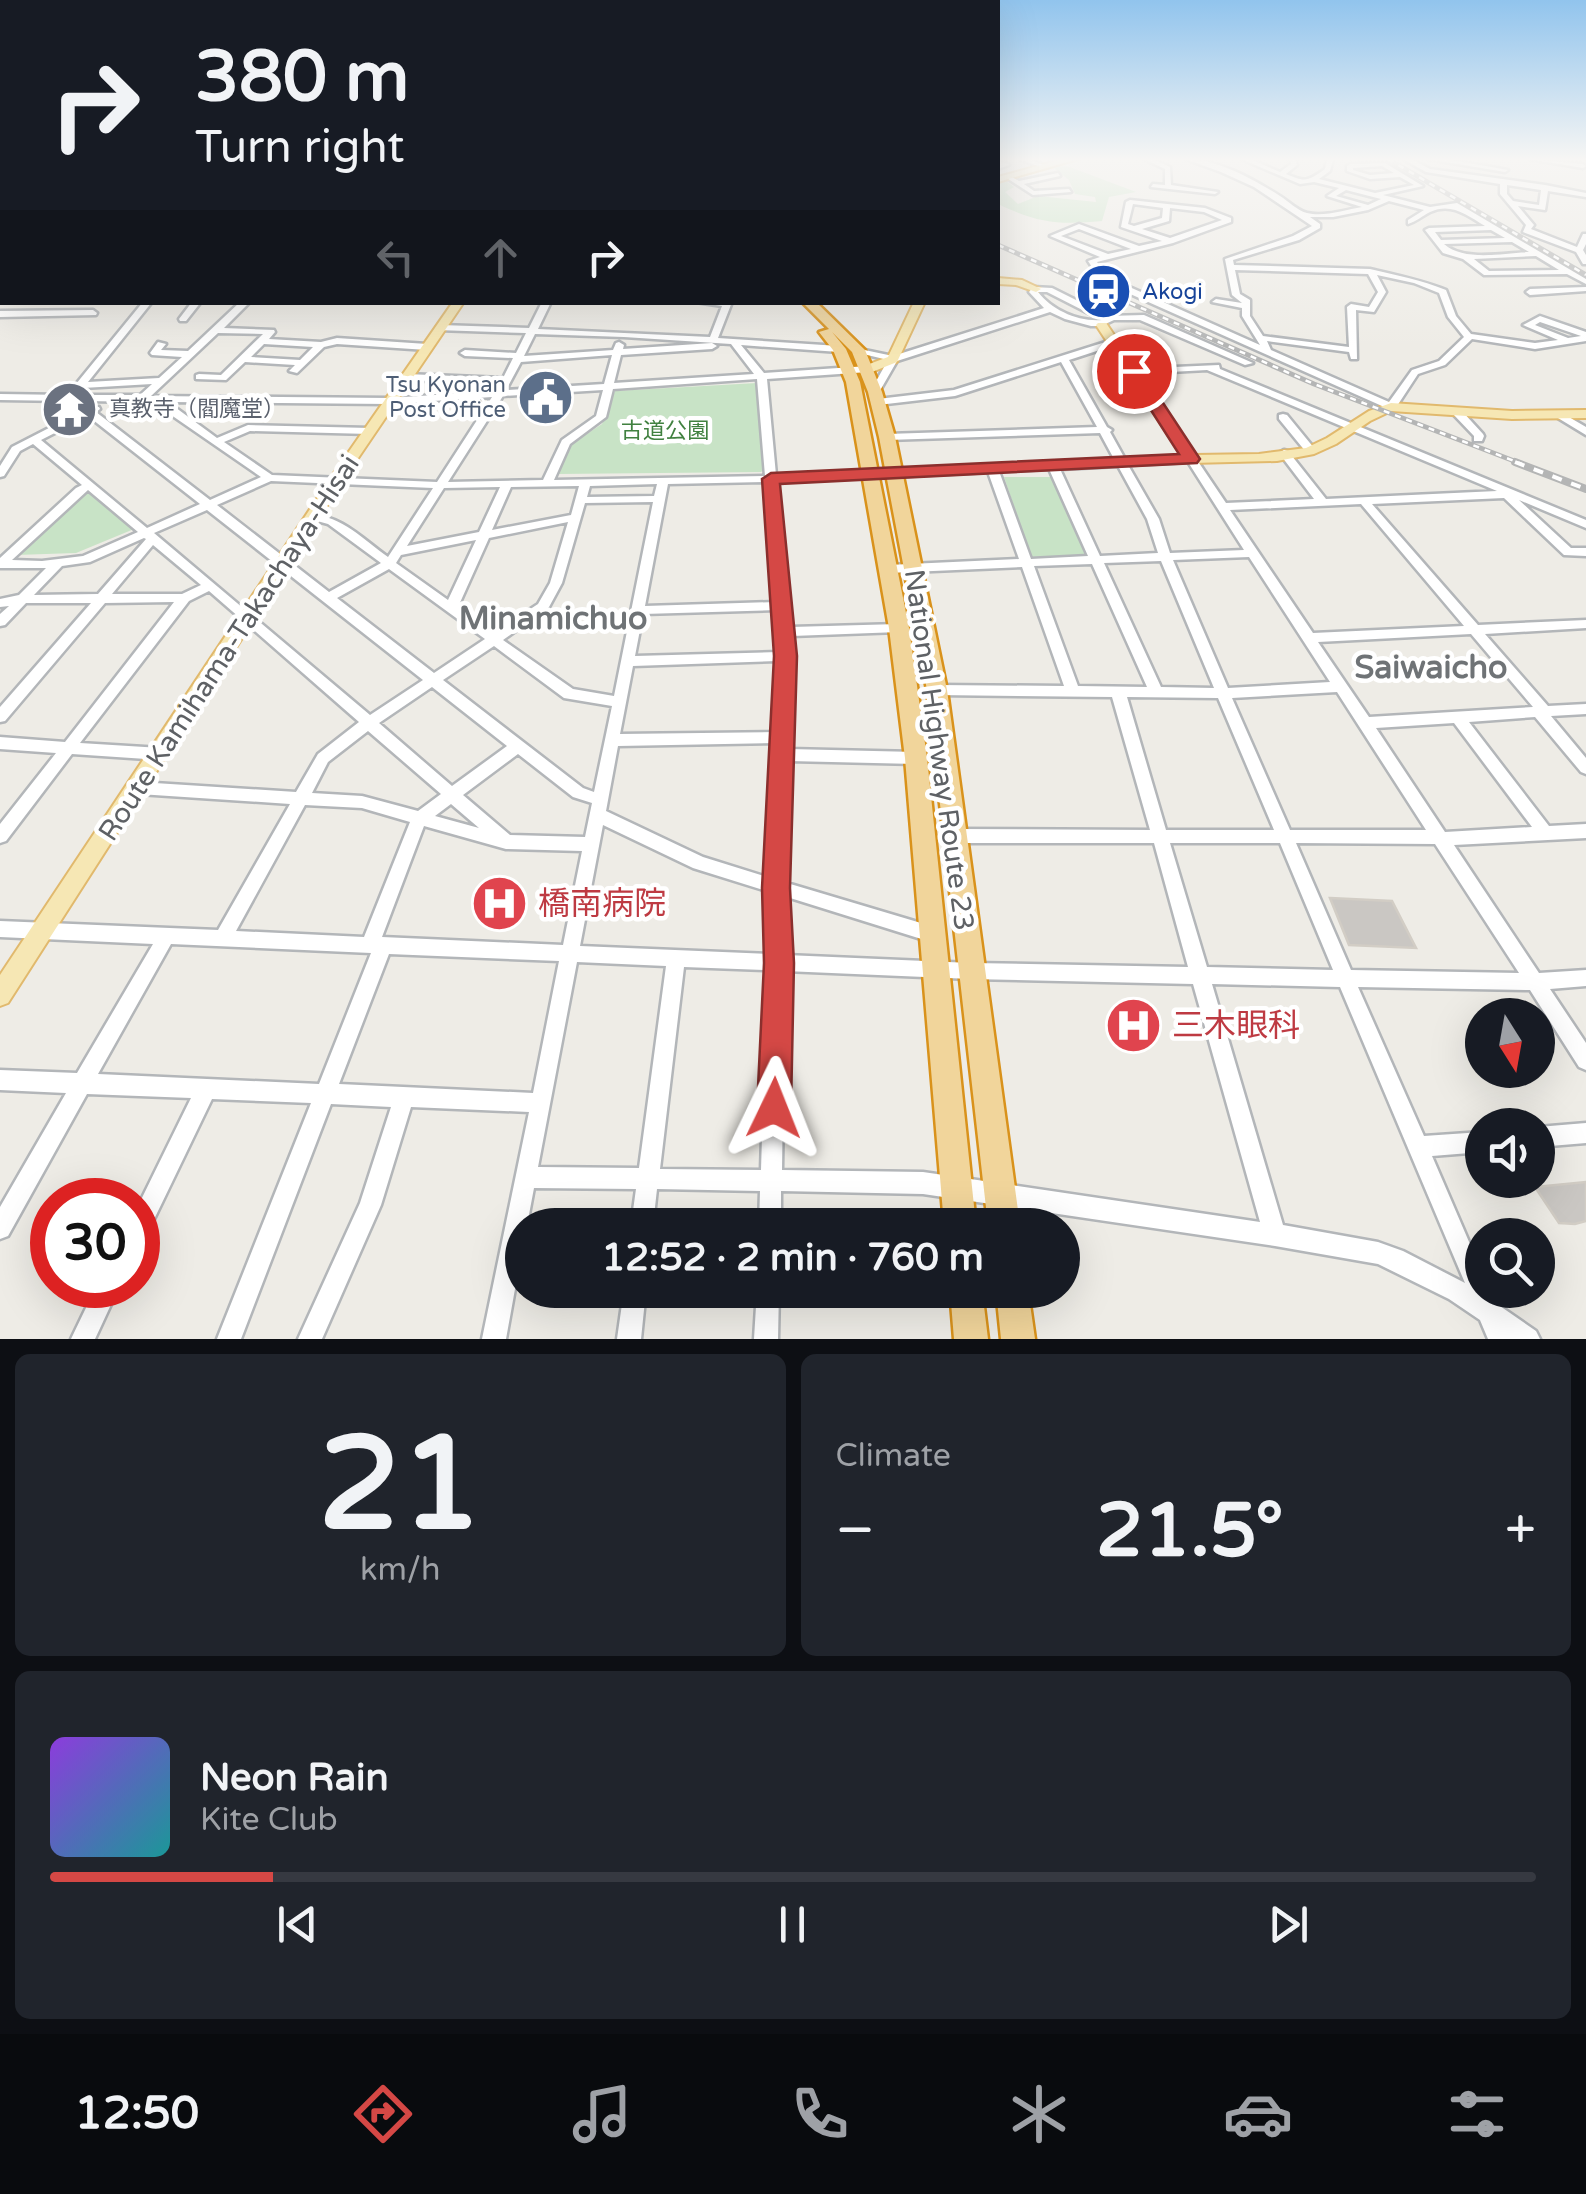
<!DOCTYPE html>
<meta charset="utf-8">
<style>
body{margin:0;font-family:"Varela Round","Noto Sans JP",sans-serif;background:#20242c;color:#f1f3f6;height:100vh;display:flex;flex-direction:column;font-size:38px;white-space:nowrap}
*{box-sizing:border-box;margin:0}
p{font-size:32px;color:#9ea1a6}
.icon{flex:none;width:55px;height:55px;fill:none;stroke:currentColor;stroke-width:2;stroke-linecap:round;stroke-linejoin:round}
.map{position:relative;height:1339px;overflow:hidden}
.drawer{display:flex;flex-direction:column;gap:15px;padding:15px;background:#0d0f14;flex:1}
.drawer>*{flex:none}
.banner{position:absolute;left:0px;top:0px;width:1000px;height:305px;box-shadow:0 10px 40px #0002;background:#171b24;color:#f1f3f6;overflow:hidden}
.needle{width:65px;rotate:169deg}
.controls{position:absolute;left:1465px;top:998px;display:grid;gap:20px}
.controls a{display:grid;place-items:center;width:90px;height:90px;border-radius:50%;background:#171b24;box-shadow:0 10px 40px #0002;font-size:50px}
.speed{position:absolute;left:30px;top:1178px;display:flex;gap:20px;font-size:50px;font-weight:700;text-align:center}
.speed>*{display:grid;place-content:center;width:130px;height:130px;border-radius:50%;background:#171b24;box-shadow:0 10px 40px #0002;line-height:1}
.speed .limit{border:15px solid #d22;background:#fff;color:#111}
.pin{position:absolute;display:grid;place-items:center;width:85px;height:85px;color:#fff;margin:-42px;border:5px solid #fff;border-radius:50%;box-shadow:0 2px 10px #0007}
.me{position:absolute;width:110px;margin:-55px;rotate:2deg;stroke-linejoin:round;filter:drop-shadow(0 0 8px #0008)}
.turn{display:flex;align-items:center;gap:35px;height:210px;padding:0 30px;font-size:45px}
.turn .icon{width:130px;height:130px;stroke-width:2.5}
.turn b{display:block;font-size:70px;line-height:85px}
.lanes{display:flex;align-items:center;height:95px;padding:0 30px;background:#0003;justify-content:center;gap:50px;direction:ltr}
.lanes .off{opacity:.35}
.big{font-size:75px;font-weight:800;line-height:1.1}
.drawer .tile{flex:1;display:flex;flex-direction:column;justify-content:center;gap:15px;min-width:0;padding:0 35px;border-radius:15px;background:#20242c}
.drawer .dial{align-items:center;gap:0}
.dial b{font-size:130px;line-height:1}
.song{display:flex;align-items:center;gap:30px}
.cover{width:120px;height:120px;border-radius:15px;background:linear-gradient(135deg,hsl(270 70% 55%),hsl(180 70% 35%))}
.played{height:10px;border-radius:5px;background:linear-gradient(90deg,#d54845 15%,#363941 15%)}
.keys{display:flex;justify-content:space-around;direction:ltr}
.heat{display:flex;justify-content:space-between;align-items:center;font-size:55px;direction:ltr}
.drawer .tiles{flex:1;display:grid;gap:15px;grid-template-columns:1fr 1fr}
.tile:last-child{grid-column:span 2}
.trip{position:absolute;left:505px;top:1208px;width:575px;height:100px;border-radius:50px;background:#171b24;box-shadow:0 10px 40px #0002;font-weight:800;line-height:100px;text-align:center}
.dock{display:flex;height:160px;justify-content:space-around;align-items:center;background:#090b0e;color:#9ea1a6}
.dock .icon{width:70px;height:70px}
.dock .on{color:#d54845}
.dock b{font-size:45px;color:#f1f3f6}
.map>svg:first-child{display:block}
.green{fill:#c8e3c6}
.building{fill:#cac7c3;stroke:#d2cdc5;stroke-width:2.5}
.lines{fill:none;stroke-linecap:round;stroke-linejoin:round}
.minor-casing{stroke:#b3b6b9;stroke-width:5}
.major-casing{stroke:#e1b96d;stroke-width:4}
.highway-casing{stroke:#d9921b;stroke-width:5}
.minor{fill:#fff;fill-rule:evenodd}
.major{fill:#f6e7b4;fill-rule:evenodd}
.highway{fill:#f1d59b;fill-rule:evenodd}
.rail-far1-casing{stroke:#b4b5b5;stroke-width:5}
.rail-casing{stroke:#b4b5b5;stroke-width:8}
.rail-far1{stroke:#fff;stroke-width:2.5;stroke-dasharray:6;stroke-linecap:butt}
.rail{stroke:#fff;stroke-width:4;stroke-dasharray:10;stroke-linecap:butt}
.route{fill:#d54845;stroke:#8a2f2d;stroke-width:2.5}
.labels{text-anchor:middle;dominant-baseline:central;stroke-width:9;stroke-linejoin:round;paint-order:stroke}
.far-transit-label{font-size:22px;fill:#164399;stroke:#fff;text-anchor:start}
.far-service-label{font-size:22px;fill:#4e5e75;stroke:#fff;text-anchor:end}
.far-worship-label{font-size:22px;fill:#5b616d;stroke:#fff;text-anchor:start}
.far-park-label{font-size:22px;fill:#418140;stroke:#fff}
.street-label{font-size:28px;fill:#5e6165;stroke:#fff}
.quarter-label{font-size:32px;font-weight:bold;fill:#6f7376;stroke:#fff}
.near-health-label{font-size:32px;fill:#be3a42;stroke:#fff;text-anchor:start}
</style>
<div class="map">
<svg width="1586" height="1339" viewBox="0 0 1586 1339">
<rect width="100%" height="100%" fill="#eeece6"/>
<path class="green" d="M1067,166L1136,192L1109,197L1102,221C1058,225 1038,223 998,204V184L1006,181L1014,187L1005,192L1018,204L1038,196L1096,202L1095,197L1075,194L1069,180L1053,167Z
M757,383L764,470L761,472L557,474L567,447L602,424L615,391Z
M1004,477H1052L1087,555L1031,557Z
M86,491L134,529L76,553L16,555Z"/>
<path class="building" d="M1330,898L1392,901L1416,948L1349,945Z
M1586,1182V1221L1575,1224L1559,1223L1535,1187Z"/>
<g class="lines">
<defs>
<path id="minor" d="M1019,159H1029L1048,167L1043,168Z
M1144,159H1153L1170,167L1171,185L1218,192L1215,194L1151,187L1153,184L1165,185V169Z
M1185,159C1218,159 1253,179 1280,196C1288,201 1298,211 1307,213C1324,217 1345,210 1362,207L1327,196L1339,188L1314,182L1300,184L1241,159H1250L1280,172L1291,164L1289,159H1295L1297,165L1286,174C1305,182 1307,182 1325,169L1327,159H1333L1330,171L1319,179L1375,193L1414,185L1400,177L1370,179L1347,171V166L1350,164L1385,163L1423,186L1383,195L1430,207L1457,203L1586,279V284L1567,274L1484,275L1463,259L1443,253L1425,230L1429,228L1485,226C1467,215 1451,202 1430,212C1422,216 1417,221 1408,224V220L1424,210L1389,201L1368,210L1333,217H1310L1320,224V228L1299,240L1233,260L1234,265L1370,269C1396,275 1421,280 1446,290L1456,316L1471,334L1535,343L1558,340L1523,325L1540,316L1586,332V341L1535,349L1472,339L1445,365L1418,374L1395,409L1391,410L1101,281L1088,261L1100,257L1050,236L1079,224L1139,246L1162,241L1121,227L1126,202L1130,200L1205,208L1231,218V222L1173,243L1097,262L1107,277L1260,345L1242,316V308L1212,302L1216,299L1242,303L1232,295L1225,259L1293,236L1312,226L1254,187L1221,172ZM1382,166L1394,173L1370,175L1353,170V168ZM1346,190L1381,199L1368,205L1336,196ZM1133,204L1163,208L1162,218L1134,226L1128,224ZM1170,208L1204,212L1222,220L1170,238L1142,229L1169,221ZM1079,229L1131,249L1108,254L1061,236ZM1491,230L1505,238L1441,240L1435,232ZM1512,242L1529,252C1504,253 1464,262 1444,244ZM1536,256L1559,270L1489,271L1474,259ZM1235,270L1368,274L1378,292L1369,307L1351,304L1347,307L1349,347L1263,336L1250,316V300L1240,294ZM1377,275L1414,283L1439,293L1448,317L1464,337L1439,361L1412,370L1389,402L1271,350L1267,341L1349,352L1351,359H1357L1356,310L1374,312L1386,292ZM1540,322L1581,336L1568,338L1535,325Z
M1403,159H1411L1430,169L1545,185L1586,193V197L1548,191L1545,210L1518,206L1534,225L1531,229L1577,247L1583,234H1586V244L1583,250L1586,255V264H1583L1576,252L1523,232L1526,225L1500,194V184L1426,172ZM1507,185L1541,190L1539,205L1513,201L1507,194Z
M1428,159H1446L1508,170L1505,172Z
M1529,159L1583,164L1586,166L1583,168Z
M998,161L1008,164L1009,165L998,169Z
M2,163V168L0,169V164Z
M1058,173L1060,176L1024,184L1034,191L1069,189L1071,192L1033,195L1005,177L1010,176L1019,181Z
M0,187H2V191H0Z
M0,199H2V205H0Z
M0,226H2V231H0Z
M0,253H2V259H0Z
M1033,287L1052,288L1108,316L1144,315L1253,363L1245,365L1140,320H1114L1101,326H1091L1065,319L1050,312L897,361L878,394L870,392L888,360L855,352V348L893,356L1044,308L1029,292ZM1038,292H1047L1102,320C1078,322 1052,310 1038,292Z
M1586,287V291L1530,295L1526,292L1530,289Z
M143,302H152L88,382L159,378L182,357L152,355L150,353L158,342L166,344L161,350L188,351L240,302H250L224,328L274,330L275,332L269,339L321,342L337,338L427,344L432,347L427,350L337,344L324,347L297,373L289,371L295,365L245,362L226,380L196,379V375L199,374L221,375L263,334L218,333L151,396L389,398L496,391L500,384L406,380L401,377L406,374L503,378L513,358L465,356L460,353L465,350L516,353L526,333L437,330V326L440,325L529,328L542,302H551L538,329L710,337L722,306L696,302H732L718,338L839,346L844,349L839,352L741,345L764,373L868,366L873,369L868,372L767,379L776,475L1114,459L1100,433L887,440L882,437L887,434L1097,427L1061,362L955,396L878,405L873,402L878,399L954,390L1115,339L1120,342L1118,344L1069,360L1107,427L1112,430L1110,432L1125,459L1195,457L1226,503L1314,499L1279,453L1284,450L1288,451L1326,499L1497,491L1207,370L1134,374L1129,371L1131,369L1219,365L1220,369L1586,520V528L1519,500L1571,548H1586V556L1564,555L1504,498L1372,504L1478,625L1586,620V628L1485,634L1548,706L1586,704V714L1551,716L1586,758V774L1581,772L1535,717L1469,722L1549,826L1586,824V838L1454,845L1539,973L1586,970V986L1550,989L1586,1043V1070L1579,1067L1530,990L1358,987L1424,1136L1482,1132V1152L1432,1156L1482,1272V1290H1490L1497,1304L1536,1331L1540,1339H1488L1480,1320L1449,1299L1378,1264L1275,1246L923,1194L781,1191V1225H759L760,1191L657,1189L653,1225H631L636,1189L534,1188L527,1225H522V1250L506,1339H482L529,1112L411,1107L381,1205L322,1339H298L360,1203L391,1107L331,1104L241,1339H217L311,1103L212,1099L146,1236L138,1239V1206L191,1098L87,1094L8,1236L0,1239V1207L66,1093L0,1090V1070L77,1073L153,944L0,937V921L218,930L290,804L139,794L134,792L131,788L134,784L139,782L296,792L318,754L359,722L209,591L189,601L80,743L161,748L166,750L168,754L166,758L161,760L72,754L6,841L0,843V824L56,753L0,749V737L65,742L174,602L105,603L5,721L0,722V707L91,603H26L5,625L0,626V614L9,606L0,607V599L19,595L46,568H0V558L76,488L82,485L33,444L20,451L4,476L0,477V466L12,447L82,411L69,401L0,400V394L67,395ZM535,334L624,337L731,344L754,374L614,383L621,355L712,349L717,346L712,343L623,349L624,345L619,342L616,343L613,350L524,356ZM264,344L313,347L300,360L251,357ZM612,355L604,384L506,390L521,362ZM757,379L765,476L554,480L570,444L606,417L613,389ZM152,384L140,395H77L83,388ZM603,390L596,416L562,440L543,480L448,482L503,396ZM492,397L437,482L272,475L224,442L250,431L370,434L375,431L370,428L248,425L217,438L168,402L389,404ZM81,401L158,402L161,408L261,477L210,500L96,412L100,409L99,407L90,408ZM88,416L200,504L147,528L41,440ZM1188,462L1244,550L1170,553L1159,519L1128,465ZM1118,466L1147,519L1158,553L1100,556L1060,469ZM1049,469L1088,556L1031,559L999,471ZM988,472L1019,559L888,565L882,569L888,573L1022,567L1064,686L937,685L930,690L937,695L1112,697L1150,830L954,829L948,831L946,836L948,841L954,843H1154L1188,967L971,963L786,955L787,897L931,942L937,940L940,934L937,928L931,926L787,883L789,761L916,764L921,762L924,758L921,754L916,752L789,749L792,636L899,632L906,628L899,624L791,627L777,482ZM271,481L433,488L388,557C364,540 340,514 310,515V519L328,524L381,563L329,592L217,505ZM766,482L776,602L645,606L668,484ZM657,484L654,496L587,497L590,486ZM579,486L571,515L492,530L511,487ZM500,487L479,532L407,546L444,488ZM88,490L138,532L83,556L42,561L12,560ZM653,502L614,696L573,689L503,640L549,607L562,583L585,503ZM1361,504L1464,626L1313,633L1230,510ZM207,510L423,680L370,715L154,533ZM568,522L550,583L538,604L494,633L458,607L489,538ZM144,538L146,539L98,594L34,595L62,566L90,562ZM476,540L448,600L396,563L401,555ZM153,545L201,585L182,594H112ZM1249,557L1330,682L1228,688L1173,560ZM1161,561L1214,688L1161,687L1104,563ZM1092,564L1147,687L1078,686L1034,566ZM389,569L485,639L434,673L337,598ZM777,610L778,652L635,656L643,614ZM1471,634L1533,707L1369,717L1318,642ZM494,646L564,698L612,706L594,792L583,788L443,680ZM777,661L775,732L620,734L633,666ZM432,687L507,746L452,786L379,723ZM1337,692L1426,830H1290L1232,698ZM1127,697L1218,698L1274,830H1166ZM1454,723L1532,827L1445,832L1376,728ZM368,731L441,794L418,811L362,796L312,793L328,762ZM775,743L770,878L703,857L606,811L618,746ZM518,754L573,797L592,803L585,837L510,835L463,795ZM451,804L479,828L435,816ZM305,805L362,808L410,822L364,937L236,931ZM603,825L693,868L770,892L768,954L580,946ZM424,826L506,849L582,851L563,945L382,937ZM1170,843H1280L1333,970L1207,967ZM1296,843L1435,844L1519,973L1351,970ZM171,944L371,953L319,1084L98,1074ZM389,954L559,961L533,1093L339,1084ZM577,962L666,966L639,1168L538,1167ZM684,967L767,970L761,1170L660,1169ZM785,971L971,979L1193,984L1260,1222L923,1172L782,1170ZM1212,984L1340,987L1465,1283L1403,1251L1378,1242L1283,1225Z
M192,302H201L186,321H180L179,319Z
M93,310L97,313L96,315L0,317V311Z
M1457,409L1461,410L1483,434L1484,436L1482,441H1474V436L1453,414V410Z
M1562,413L1586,427V435L1558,418L1557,416Z
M1283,414L1287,415L1314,448V452H1306L1279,419V415Z
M1586,1123V1143L1538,1147V1127Z
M97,1285H120L95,1339H71Z
M624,1290H646L641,1339H617Z
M757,1290H779L778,1339H754Z"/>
<path id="major" d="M1063,159H1078L998,182V177Z
M998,278L1022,280L1041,289L1036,292L1016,285L998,284Z
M453,302H464L348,473L8,1003L0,1006V975L334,473Z
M914,302H925L897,362L872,372H864V366L888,357Z
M1098,323H1106L1195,455L1259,454L1306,448L1327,438L1369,411L1391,403L1512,411L1586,410V418L1512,419L1391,411L1370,421L1336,444L1314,454L1277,461L1191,463L1184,459L1096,325Z"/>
<path id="highway" d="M802,302H816L865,350L882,392L895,437L947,690L1020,1225H988L927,690L879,437L868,392L852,352L832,332L846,349L860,382L909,628L927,758L976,1225H944L905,758L889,628L846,382L833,350L819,332L829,329Z
M950,1290H982L988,1339H954Z
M996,1290H1028L1035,1339H1001Z"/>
</defs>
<use href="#minor" class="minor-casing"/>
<use href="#major" class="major-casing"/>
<use href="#highway" class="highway-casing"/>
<use href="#minor" class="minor"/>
<use href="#major" class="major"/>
<use href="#highway" class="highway"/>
<defs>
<path id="rail-far1" d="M1388,159L1586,275
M998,245L1314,384L1522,464"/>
<path id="rail" d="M1515,462L1586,489"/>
</defs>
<use href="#rail-far1" class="rail-far1-casing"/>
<use href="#rail" class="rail-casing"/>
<use href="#rail-far1" class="rail-far1"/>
<use href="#rail" class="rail"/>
</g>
<linearGradient id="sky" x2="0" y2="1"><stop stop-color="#91c4ed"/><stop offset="0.46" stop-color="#f7f6f4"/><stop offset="1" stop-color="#f7f6f4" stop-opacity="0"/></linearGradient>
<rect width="1586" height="347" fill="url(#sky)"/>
<path class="route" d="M1128,368H1140L1200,459L1197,463L780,484L797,656L790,888L794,963L791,1108L786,1120L774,1125L762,1120L757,1108L764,963L762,888L774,656L762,479L771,473L1179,454L1126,371Z"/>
<defs>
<symbol id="station-disc" viewBox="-11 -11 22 22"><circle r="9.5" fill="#1a4fb4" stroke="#fff"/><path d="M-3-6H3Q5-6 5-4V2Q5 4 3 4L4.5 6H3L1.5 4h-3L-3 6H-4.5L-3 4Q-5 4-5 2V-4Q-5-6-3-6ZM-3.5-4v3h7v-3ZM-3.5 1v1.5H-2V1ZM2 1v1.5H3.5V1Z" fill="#fff"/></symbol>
<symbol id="civic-disc" viewBox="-11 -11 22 22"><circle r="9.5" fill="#5c6f8a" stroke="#fff"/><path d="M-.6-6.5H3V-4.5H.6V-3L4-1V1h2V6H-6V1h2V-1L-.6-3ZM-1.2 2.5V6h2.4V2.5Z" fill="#fff"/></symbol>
<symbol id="temple-disc" viewBox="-11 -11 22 22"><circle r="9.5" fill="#6b7280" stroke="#fff"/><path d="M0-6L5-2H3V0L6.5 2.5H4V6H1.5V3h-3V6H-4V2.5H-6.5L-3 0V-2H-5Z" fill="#fff"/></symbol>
<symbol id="hospital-disc" viewBox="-11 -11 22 22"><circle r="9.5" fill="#e0444e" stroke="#fff"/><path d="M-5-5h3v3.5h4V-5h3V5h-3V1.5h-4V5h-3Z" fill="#fff"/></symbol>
</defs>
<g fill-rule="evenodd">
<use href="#station-disc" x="1072" y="260" width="63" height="63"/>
<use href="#civic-disc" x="514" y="366" width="63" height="63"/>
<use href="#temple-disc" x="38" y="378" width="63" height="63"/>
<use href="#hospital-disc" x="468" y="872" width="63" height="63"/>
<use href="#hospital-disc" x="1102" y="994" width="63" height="63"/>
</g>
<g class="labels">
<g class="far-transit-label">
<text x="1142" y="292">Akogi</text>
</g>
<g class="far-service-label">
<text x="506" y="385">Tsu Kyonan<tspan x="506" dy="25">Post Office</tspan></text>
</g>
<g class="far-worship-label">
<text x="109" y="409">真教寺（閻魔堂）</text>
</g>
<g class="far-park-label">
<text x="665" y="431">古道公園</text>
</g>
<g class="street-label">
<text transform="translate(229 648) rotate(-57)">Route Kamihama-Takachaya-Hisai</text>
<text transform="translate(939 750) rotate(82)">National Highway Route 23</text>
</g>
<g class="quarter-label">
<text x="553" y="619">Minamichuo</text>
<text x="1431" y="668">Saiwaicho</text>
</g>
<g class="near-health-label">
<text x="538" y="904">橋南病院</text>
<text x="1172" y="1026">三木眼科</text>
</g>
</g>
</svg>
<div class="controls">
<a><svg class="needle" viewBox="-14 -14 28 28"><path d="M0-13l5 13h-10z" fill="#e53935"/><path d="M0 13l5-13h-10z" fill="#9ea1a6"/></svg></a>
<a><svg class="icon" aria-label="sound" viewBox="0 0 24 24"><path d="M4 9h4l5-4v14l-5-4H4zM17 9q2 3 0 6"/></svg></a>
<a><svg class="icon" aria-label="search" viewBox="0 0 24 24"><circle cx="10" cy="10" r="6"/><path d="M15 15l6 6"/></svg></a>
</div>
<div class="speed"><div class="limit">30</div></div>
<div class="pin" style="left:1134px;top:371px;background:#d93025"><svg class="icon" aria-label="arrive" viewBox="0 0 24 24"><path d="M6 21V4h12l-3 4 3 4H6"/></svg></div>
<svg class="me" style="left:774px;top:1108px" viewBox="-20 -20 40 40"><path d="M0-17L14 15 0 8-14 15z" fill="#d54845" stroke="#fff" stroke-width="4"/></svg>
<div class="trip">12:52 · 2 min · 760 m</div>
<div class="banner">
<div class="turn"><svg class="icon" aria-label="right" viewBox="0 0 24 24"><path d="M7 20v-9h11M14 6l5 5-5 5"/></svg><div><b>380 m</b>Turn right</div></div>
<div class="lanes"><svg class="icon off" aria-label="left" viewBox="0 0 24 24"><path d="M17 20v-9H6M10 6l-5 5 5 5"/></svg><svg class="icon off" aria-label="ahead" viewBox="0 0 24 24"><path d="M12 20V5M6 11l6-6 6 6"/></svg><svg class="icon" aria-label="right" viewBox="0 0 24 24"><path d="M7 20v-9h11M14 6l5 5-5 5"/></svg></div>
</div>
</div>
<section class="drawer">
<div class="tiles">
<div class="tile dial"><b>21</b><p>km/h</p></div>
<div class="tile"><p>Climate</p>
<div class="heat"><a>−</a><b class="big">21.5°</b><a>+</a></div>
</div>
<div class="tile">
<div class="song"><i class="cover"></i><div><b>Neon Rain</b><p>Kite Club</p></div></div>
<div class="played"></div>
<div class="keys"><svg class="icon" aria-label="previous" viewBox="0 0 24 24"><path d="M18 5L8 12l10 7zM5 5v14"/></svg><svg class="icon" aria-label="pause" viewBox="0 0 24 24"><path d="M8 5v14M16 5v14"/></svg><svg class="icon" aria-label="next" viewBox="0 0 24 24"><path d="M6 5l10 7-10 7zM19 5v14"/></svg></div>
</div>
</div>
</section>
<nav class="dock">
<b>12:50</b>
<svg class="icon on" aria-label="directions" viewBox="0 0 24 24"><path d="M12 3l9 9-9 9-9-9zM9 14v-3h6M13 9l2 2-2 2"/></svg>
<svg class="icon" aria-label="music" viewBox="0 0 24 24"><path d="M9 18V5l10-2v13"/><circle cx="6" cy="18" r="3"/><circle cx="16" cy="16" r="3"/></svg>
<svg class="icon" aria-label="phone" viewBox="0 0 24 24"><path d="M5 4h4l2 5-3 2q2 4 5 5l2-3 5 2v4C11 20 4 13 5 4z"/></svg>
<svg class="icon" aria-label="climate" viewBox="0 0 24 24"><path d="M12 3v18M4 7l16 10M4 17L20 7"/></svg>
<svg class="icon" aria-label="car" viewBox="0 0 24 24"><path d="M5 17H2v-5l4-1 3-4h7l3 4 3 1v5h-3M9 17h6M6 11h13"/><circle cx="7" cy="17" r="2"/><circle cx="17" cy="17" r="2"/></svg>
<svg class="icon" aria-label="filters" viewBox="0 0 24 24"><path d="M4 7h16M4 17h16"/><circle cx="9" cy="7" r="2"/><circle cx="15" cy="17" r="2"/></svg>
</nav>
